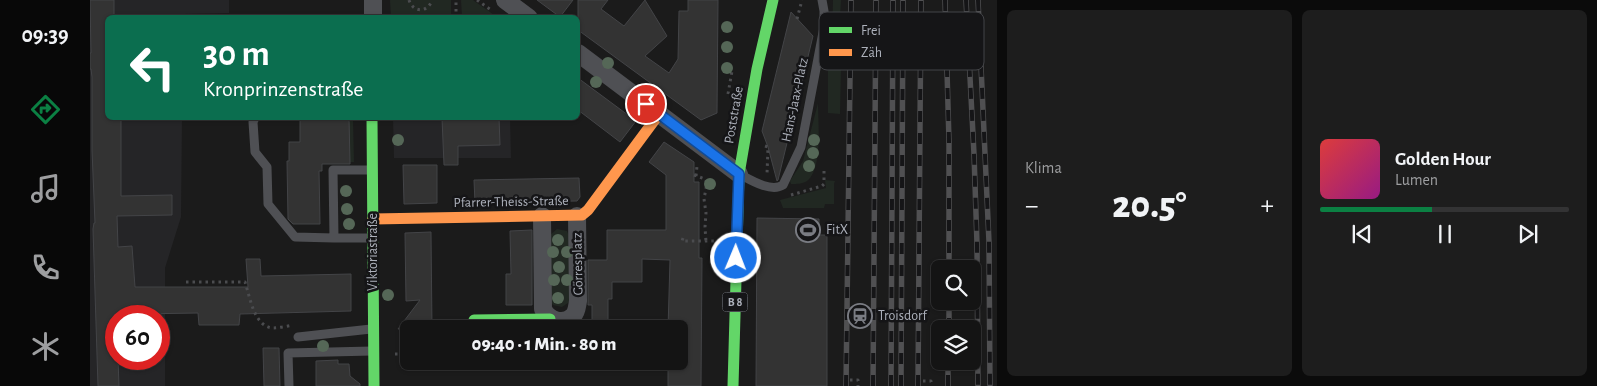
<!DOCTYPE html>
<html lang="de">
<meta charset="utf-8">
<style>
body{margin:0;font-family:"Alegreya Sans",sans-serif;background:#1d1d1d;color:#f1f3f6;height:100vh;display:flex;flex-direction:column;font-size:19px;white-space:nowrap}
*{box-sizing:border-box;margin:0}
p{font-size:16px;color:#9d9ea0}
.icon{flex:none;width:28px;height:28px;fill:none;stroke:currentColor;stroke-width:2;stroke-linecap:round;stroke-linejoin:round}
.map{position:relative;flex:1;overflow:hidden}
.drawer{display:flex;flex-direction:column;gap:10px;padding:10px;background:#0b0b0b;width:600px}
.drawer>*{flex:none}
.top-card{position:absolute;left:15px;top:15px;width:475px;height:105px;border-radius:8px;box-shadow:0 1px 4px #0004,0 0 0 1px #333334;background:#0b6e4f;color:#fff;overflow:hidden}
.fabs{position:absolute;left:841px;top:260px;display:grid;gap:10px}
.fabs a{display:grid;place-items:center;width:50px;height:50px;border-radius:8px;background:#141414;box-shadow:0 1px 4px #0004,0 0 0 1px #333334;font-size:25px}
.speed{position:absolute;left:15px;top:305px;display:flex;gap:10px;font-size:25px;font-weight:700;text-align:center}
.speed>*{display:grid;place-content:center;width:65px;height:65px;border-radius:50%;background:#141414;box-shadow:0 1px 4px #0004,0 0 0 1px #333334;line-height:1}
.speed .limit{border:8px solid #d22;background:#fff;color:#111}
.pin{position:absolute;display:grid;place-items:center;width:42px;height:42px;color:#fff;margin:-21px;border:2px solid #fff;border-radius:50%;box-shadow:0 1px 5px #0007}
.me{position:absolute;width:55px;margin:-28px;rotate:1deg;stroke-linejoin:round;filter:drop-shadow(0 0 4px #0008)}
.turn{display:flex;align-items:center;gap:18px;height:105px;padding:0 15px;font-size:22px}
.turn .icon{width:65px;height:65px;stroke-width:2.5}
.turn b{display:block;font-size:35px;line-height:42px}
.big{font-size:38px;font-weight:800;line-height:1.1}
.drawer .widget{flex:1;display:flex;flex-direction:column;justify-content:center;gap:8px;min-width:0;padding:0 18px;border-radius:8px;background:#1d1d1d}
.song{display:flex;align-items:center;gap:15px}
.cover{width:60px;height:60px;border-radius:8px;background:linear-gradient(135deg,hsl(0 70% 55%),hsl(310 70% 35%))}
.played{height:5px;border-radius:2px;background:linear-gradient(90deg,#0b8043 45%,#333334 45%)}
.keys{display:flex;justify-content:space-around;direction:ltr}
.heat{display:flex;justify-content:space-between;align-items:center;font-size:28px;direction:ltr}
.drawer .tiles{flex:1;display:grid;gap:10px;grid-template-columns:repeat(2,1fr)}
.trip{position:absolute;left:310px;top:320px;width:288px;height:50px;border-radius:8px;background:#141414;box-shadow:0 1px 4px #0004,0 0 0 1px #333334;font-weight:800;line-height:50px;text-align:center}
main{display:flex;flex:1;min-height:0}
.tab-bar{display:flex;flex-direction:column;width:90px;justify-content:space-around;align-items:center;background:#080808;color:#9d9ea0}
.tab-bar .icon{width:35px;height:35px}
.tab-bar .current{color:#0b8043}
.tab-bar b{font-size:22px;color:#f1f3f6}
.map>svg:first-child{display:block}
.built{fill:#252527;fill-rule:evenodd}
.green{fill:#212822}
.building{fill:#333;stroke:#434447}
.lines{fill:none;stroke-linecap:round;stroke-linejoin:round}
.path{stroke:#4b4c4f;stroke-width:3;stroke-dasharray:2.5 4;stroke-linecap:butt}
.lane{stroke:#4f5054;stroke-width:9}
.street{stroke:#4f5054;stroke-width:18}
.fast{stroke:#63d668;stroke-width:11}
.slow{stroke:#ff974d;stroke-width:11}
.rail-casing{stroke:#505052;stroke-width:5.5}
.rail{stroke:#151517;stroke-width:4;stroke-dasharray:11;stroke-linecap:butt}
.tree{fill:#556757}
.route-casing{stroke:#114b97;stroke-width:12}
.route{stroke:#1a73e8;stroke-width:9}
.labels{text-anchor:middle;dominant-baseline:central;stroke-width:5;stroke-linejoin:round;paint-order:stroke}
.shield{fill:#151517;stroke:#7f828a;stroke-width:1}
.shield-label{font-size:12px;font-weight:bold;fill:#adb1bb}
.street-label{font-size:14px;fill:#adb1bb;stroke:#151517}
.poi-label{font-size:14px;fill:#adb1bb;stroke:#151517;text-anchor:start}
.key{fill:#151517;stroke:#434448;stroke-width:1}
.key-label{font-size:14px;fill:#adb1bb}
</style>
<main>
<nav class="tab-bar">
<b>09:39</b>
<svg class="icon current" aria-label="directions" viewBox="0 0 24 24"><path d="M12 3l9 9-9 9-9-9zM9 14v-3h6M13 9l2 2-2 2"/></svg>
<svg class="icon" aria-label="music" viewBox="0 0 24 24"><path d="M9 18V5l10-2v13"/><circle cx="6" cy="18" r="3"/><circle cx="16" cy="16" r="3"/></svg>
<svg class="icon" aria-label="phone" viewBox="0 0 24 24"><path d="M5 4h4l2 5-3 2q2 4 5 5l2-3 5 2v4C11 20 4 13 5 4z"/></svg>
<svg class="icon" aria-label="climate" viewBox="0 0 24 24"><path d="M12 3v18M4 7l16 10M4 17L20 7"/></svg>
</nav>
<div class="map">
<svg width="907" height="386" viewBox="0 0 907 386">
<rect width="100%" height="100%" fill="#1b1b1b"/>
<path class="built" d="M0,0H139V13L95,14L94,18H18V118H92L91,217L75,268V386H0ZM26,316H69V359H26Z
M303,118H420L421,158H304Z"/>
<path class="green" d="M300,0H361V17H301Z
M371,0H383L407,17H372Z
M743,0H751L750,18L747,24L746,38L750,43L751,67L750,114L738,113V71L742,41Z
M728,103C728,122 733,169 717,181C712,184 707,184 701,184L700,181L713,161Z
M260,118H263L264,162H260V140H256V122H260Z
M735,180L745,181L744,184V204H735L734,208H693L690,200L736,188Z
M467,229L477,231L479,236L480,299L478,303L472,307L463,305L461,302L460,235Z"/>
<path class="building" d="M0,0H24V18H18V118H31V196L82,195V215L27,216L28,247L42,246L45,287H158L156,259H170L171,276L261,274V311L150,314L149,325H109L108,313L46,314V315L26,316V359H28L29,386H8L3,229L4,223H5L2,150V77L1,69H0V53H1Z
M447,0H483L470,17Z
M488,0H518L511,9L534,26L555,0L577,36L555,56L579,73L588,59L589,11H598V0H628L627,113L611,120L488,30Z
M701,12L723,36L688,180L687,181L678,147L672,131Z
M488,78L546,121L530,142L488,110Z
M210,118H259L260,164H232V171H229L230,224H203L198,219L197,161H199V142H210Z
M352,118H409L410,145L368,146V165H354Z
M574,142L604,162V182H609V258H612L611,386H578V361H589V329H578L580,260L552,259V282H522V299H518V329H502V305H498V260H517V230H576V175L559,162Z
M313,165H347V203L314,204Z
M489,178L490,197L487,201L385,203L384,180Z
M667,218L729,219V235H737V386H666Z
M442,230V305H416V274H421L420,231Z
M341,232L342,329H308L330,300L316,301L315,233Z
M173,348H189L190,386H174Z
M248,360V364H259L260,376L270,384V386H226V361Z"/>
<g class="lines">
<path class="path" d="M319,0C323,13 338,13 342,0
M387,0L401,10
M366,18V0
M707,19L712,0
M638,94L642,71
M675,146L678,147L677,174
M604,175L615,179L617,183L614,199L616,213L615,227L616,242
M606,176L607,166
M701,195L732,186L734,184V168
M593,238L592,241H626
M96,282H155C160,297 164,327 183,328C189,328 197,326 203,325
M305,354H317
M760,380H768V386
M833,381H841V386"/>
<path class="lane" d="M165,118L163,122L165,152L177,167L178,204L205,237L244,238
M280,170H243L244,238H282
M653,176C664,182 682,192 693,185L711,147L734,27V11L732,0
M208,337L281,329
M199,386L198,353L282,351"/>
<path class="street" d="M283,0V18
M415,0L439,18
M488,53L649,174
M452,216L453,309C458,320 473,326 483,316C487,312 487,306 488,301L487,216"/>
<path class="fast" d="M282,118L284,386
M384,320L460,319
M643,386L649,174L667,69L683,0"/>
<path class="slow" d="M283,219L492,215L498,210L569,114"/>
<defs>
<path id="rail" d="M855,0L859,141V269
M876,0L884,154L887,244L888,386
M888,0L899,242L900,386
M859,329V301
M756,386L761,0
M783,386L786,0
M801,386L803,0
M811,386L813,0
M828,386L831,0
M858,386V361"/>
</defs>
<use href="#rail" class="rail-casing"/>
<use href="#rail" class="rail"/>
</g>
<g class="tree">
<circle cx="637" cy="27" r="6"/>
<circle cx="637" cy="47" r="6"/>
<circle cx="518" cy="63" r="6"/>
<circle cx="637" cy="68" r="6"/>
<circle cx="506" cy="82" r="6"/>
<circle cx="308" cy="140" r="6"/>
<circle cx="724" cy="140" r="6"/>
<circle cx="723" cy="153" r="6"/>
<circle cx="719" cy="166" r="6"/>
<circle cx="620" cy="184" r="6"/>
<circle cx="256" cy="191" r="6"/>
<circle cx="257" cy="209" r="6"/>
<circle cx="259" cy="224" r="6"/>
<circle cx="468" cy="240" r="6"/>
<circle cx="463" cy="252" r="6"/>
<circle cx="477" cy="252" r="6"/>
<circle cx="469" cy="267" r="6"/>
<circle cx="464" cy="280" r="6"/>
<circle cx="477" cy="280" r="6"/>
<circle cx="298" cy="295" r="6"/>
<circle cx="468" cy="298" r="6"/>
<circle cx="233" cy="346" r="6"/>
</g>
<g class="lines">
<defs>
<path id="route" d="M556,104L649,174L646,258"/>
</defs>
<use href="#route" class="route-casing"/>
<use href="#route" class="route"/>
</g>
<defs>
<symbol id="stadium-ring" viewBox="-11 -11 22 22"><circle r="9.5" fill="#151517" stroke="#7a7c83" stroke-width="1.5"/><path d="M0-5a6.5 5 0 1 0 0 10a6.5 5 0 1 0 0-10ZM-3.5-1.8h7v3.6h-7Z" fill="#7a7c83"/></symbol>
<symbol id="station-ring" viewBox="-11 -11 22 22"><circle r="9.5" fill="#151517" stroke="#7a7c83" stroke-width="1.5"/><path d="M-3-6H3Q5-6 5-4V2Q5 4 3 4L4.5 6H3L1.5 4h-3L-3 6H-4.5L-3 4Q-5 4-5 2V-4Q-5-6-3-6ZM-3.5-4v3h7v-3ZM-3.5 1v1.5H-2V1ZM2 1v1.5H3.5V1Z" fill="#7a7c83"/></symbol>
</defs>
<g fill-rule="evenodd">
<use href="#stadium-ring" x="704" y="216" width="28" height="28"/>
<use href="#station-ring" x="756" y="302" width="28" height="28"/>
</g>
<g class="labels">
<rect class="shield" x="632.5" y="292.5" width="25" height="19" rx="4"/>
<g class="shield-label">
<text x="645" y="302">B 8</text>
</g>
<g class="street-label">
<text transform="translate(705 100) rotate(-78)">Hans-Jaax-Platz</text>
<text transform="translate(644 115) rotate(-80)">Poststraße</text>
<text transform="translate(421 202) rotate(-1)">Pfarrer-Theiss-Straße</text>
<text transform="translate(283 252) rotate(-90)">Viktoriastraße</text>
<text transform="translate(488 264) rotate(-91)">Görresplatz</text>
</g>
<g class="poi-label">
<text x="736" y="230">FitX</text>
<text x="788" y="316">Troisdorf</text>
</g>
</g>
<rect x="729" y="12" width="165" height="58" rx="8" class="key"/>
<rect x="739" y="27" width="23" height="6" fill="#63d668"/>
<rect x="739" y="49" width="23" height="7" fill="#ff974d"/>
<g class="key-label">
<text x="771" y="35">Frei</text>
<text x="771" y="57">Zäh</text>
</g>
</svg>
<div class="fabs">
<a><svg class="icon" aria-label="search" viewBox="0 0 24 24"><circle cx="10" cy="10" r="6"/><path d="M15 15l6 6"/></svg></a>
<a><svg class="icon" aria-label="layers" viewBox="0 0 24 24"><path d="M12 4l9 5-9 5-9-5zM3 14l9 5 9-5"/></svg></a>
</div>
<div class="speed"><div class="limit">60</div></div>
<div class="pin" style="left:556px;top:104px;background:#d93025"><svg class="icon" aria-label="arrive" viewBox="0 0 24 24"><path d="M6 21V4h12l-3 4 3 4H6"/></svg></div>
<svg class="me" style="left:646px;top:258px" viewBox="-20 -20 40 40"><circle r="17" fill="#1a73e8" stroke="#fff" stroke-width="3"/><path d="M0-11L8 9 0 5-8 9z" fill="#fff"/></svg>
<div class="trip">09:40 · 1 Min. · 80 m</div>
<div class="top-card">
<div class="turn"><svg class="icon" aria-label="left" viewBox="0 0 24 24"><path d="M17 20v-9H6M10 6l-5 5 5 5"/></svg><div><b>30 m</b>Kronprinzenstraße</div></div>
</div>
</div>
<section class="drawer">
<div class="tiles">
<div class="widget"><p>Klima</p>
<div class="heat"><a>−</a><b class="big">20.5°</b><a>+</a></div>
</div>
<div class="widget">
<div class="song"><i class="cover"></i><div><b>Golden Hour</b><p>Lumen</p></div></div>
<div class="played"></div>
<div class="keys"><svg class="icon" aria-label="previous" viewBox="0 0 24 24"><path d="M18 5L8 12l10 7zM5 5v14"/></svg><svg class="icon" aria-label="pause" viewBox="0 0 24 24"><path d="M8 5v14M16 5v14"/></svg><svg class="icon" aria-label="next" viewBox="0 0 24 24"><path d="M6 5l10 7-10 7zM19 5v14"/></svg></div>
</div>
</div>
</section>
</main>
